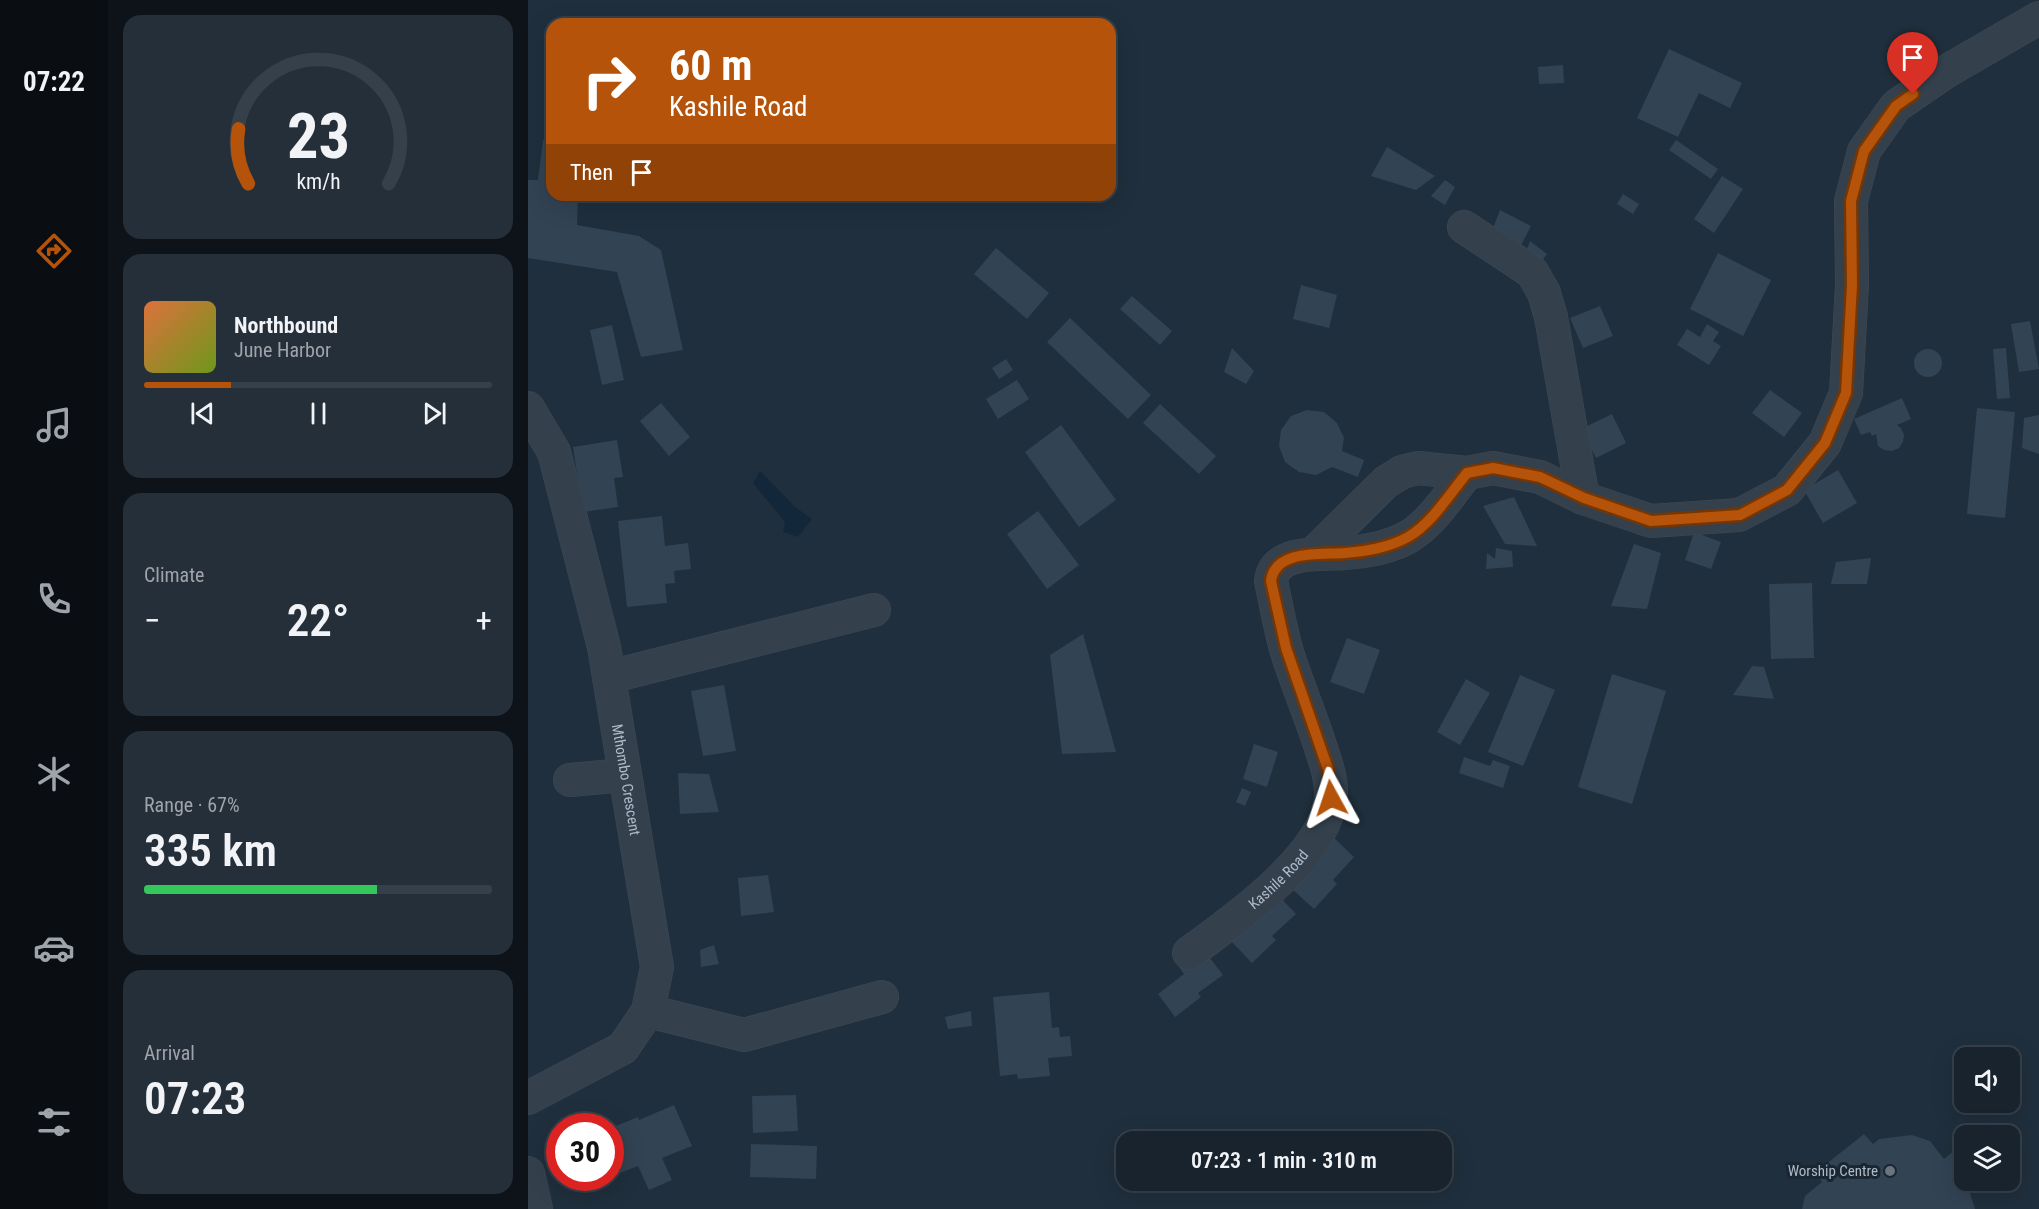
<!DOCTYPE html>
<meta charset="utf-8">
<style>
body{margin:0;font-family:"Roboto Condensed",sans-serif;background:#252f3a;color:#f1f3f6;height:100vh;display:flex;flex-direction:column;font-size:22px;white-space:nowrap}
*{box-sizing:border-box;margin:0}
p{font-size:20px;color:#9fa4aa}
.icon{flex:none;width:33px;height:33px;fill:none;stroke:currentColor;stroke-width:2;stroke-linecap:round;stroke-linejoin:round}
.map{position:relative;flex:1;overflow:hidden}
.side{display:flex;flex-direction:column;gap:15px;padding:15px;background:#0d1319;width:420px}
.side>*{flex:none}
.top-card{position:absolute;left:18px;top:18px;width:570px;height:183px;border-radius:18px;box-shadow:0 6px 24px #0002,0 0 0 2px #36404a;background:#b45309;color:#fff;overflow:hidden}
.tools{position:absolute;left:1426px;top:1047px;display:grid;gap:12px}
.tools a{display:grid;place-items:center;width:66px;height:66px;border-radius:12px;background:#18232e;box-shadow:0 6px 24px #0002,0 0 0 2px #36404a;font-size:30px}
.speed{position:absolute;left:18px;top:1113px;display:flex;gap:12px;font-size:30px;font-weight:700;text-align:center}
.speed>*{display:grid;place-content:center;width:78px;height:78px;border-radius:50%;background:#18232e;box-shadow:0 6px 24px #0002,0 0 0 2px #36404a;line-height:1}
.speed .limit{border:9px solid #d22;background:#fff;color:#111}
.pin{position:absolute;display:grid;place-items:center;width:51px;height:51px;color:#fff;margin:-62px -26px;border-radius:50% 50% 50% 0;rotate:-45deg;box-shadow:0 0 6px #0007}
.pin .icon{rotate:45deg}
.me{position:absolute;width:66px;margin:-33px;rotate:355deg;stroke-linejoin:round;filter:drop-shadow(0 0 4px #0008)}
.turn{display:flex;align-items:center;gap:21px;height:126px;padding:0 24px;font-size:27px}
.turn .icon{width:78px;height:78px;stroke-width:2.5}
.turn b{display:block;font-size:42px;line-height:51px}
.then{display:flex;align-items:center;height:57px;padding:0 24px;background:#0003;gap:12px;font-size:22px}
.big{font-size:45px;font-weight:600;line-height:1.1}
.side .card{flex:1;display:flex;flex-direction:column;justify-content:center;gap:9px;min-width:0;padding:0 21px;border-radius:18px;background:#252f3a}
.side .dial{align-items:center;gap:0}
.dial svg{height:156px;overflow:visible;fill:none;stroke:#36404a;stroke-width:7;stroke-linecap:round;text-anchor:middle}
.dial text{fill:#f1f3f6;stroke:none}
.song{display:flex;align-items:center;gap:18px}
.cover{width:72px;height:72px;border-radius:9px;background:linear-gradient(135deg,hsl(20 70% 55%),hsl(80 70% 35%))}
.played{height:6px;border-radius:3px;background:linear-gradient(90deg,#b45309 25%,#36404a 25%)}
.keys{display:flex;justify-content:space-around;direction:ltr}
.heat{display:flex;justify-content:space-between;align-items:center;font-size:33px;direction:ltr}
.charge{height:9px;border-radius:4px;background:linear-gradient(90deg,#34c759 67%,#36404a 0)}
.trip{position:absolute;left:588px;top:1131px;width:336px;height:60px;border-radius:18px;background:#18232e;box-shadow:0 6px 24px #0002,0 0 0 2px #36404a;font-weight:600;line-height:60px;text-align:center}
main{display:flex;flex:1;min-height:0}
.menu{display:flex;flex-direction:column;width:108px;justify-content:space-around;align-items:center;background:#0a0e12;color:#9fa4aa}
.menu .icon{width:42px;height:42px}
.menu .selected{color:#b45309}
.menu b{font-size:27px;color:#f1f3f6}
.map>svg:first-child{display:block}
.water{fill:#13273b}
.building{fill:#324354}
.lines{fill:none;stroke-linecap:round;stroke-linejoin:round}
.minor-casing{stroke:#3e4a56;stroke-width:34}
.minor{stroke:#34414d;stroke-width:33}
.route-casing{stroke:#753606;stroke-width:15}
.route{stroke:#b45309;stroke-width:10}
.worship-dot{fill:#6b7280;stroke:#1a2632;stroke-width:2}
.labels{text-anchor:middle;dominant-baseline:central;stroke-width:6;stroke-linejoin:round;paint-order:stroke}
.street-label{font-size:15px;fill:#b0bbc9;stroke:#1a2632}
.poi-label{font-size:15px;fill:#b0bbc9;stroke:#1a2632;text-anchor:end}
</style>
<main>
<nav class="menu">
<b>07:22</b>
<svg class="icon selected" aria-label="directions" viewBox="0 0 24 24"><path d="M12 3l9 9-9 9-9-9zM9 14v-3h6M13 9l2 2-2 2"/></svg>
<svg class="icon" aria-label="music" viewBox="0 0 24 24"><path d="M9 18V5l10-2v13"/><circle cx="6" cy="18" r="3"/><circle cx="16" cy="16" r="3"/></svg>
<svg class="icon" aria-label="phone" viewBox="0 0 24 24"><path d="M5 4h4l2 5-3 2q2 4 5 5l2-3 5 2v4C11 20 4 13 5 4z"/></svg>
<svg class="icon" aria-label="climate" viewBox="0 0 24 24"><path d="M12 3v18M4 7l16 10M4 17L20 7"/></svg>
<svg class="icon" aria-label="car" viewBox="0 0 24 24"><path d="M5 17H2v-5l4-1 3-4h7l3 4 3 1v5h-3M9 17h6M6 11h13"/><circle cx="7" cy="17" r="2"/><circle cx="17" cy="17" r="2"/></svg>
<svg class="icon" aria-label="filters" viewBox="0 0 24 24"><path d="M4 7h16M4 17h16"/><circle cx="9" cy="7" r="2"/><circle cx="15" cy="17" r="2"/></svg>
</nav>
<section class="side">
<div class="card dial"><svg viewBox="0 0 100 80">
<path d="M14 69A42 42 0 1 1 86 69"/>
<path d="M14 69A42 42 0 0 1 9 41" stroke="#b45309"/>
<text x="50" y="56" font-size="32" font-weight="700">23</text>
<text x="50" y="72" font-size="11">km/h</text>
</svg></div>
<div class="card">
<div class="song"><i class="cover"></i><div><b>Northbound</b><p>June Harbor</p></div></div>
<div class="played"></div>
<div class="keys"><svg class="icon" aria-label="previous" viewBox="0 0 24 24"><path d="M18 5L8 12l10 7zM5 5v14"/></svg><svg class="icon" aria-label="pause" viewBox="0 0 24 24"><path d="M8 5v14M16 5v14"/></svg><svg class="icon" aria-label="next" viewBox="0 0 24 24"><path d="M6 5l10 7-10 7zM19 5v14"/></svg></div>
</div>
<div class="card"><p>Climate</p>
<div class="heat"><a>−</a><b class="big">22°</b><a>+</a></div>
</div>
<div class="card"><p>Range · 67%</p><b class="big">335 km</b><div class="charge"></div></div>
<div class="card"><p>Arrival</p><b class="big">07:23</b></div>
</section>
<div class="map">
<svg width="1511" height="1209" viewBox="0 0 1511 1209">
<rect width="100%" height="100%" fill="#202f3d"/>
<path class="water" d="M232,471L267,507L284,519L270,537L255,532L257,522L225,483Z"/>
<path class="building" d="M1141,49L1214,83L1202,108L1171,93L1150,137L1109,118Z
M1035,65L1036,83L1011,84L1010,67Z
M24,139V195H50L49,225L111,236L133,250L155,350L113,357L89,272L0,258V180H10L15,140Z
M1148,140L1190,169L1183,179L1141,150Z
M859,147L907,176L888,190L843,176Z
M1194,176L1215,189L1186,233L1166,219Z
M917,180L927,187L917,205L903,196Z
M1095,194L1111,204L1105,214L1089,204Z
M473,195H492L484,203Z
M972,210L1003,226L988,255L962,236Z
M1002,241L1019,254L1009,268L996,257Z
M468,248L521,293L499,319L446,274Z
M1190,253L1243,280L1215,336L1162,309Z
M773,285L809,295L801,328L765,319Z
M604,296L644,331L632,345L592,309Z
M1072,306L1085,336L1055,348L1042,318Z
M542,318L623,395L600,419L519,342Z
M1502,321L1511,369L1491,372L1483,324Z
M1179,324L1191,332L1185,341L1193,346L1181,365L1149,345L1159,329L1172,337Z
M84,325L96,380L74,385L62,330Z
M704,348L726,371L718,384L696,372Z
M1478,348L1482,398L1469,399L1465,349Z
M1386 363a14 14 0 1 1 28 0a14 14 0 1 1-28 0Z
M478,359L485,370L471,379L464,368Z
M489,380L501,399L470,419L458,399Z
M1242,390L1274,413L1256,437L1224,413Z
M1374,398L1383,419L1369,425L1373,428L1376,435L1375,442L1371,448L1364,451L1356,450L1350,446L1348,434L1344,436L1342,432L1333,435L1326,419Z
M133,403L162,437L141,456L112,421Z
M632,404L688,456L671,474L615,423Z
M1449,408L1487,412L1477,518L1439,514Z
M779,410L796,412L809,423L816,438L814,451L836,460L830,477L804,467L788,475L771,472L757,462L751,446L753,430L763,416Z
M1084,414L1098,443L1068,458L1053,429Z
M1511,415V454L1494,448L1496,418Z
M533,425L588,500L551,527L497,452Z
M89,440L95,477L86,478L90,507L55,512L45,447Z
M1310,470L1329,503L1295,523L1276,490Z
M986,497L1009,546L977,544L955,506Z
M510,511L551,565L519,589L479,534Z
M134,516L137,546L160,543L163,569L146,571L147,583L137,584L139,603L99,607L90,521Z
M1166,532L1193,542L1183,569L1157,560Z
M1106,544L1133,553L1119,609L1083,606Z
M968,548L984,551L985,567L958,569L959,553L967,559Z
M1343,558L1339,584H1303L1308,562Z
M1284,583L1286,658L1243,659L1241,584Z
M555,634L588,752L534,754L522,655Z
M819,638L852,650L836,694L802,682Z
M1224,666L1236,667L1246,699L1205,695Z
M1084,674L1138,691L1104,804L1050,787Z
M992,675L1027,690L995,766L960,752Z
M938,679L962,693L932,745L909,732Z
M196,685L208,751L175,756L163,691Z
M726,744L750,752L739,787L715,779Z
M936,757L962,766L965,760L982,766L975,788L931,773Z
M150,773L181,774L191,812L152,814Z
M714,788L723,792L717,806L708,802Z
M802,834L826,857L805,880L809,884L786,909L762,887Z
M240,875L246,912L213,916L210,878Z
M748,893L768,914L744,936L748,940L724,963L700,938Z
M186,945L191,964L173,967L172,950Z
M675,949L695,975L670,993L673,997L647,1017L630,994L656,974L651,967Z
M521,992L524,1028L531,1027L532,1037L542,1036L544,1056L520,1058L522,1076L490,1079L489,1074L472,1076L465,997Z
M443,1011L444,1026L420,1029L417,1017Z
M268,1095L270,1131L225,1133L224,1096Z
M146,1105L164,1146L134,1158L144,1180L121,1190L110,1166L82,1177V1137L91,1133L88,1126L110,1117L111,1120Z
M1336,1134L1345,1144L1351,1139L1384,1135L1402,1141L1416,1159L1433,1145L1437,1150V1168L1430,1175L1441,1190L1447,1209H1274L1277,1196L1294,1182L1287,1173Z
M223,1144L289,1146L288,1179L222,1177Z
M66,1178H82L69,1183Z"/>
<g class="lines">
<defs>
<g id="minor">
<path d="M936,227L1004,272L1016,293L1023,317L1055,498"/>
<path id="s1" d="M0,408L26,452L76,647L129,967L120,1011L95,1048L0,1098"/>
<path d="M785,554L858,482L874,472L890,468L939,473"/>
<path d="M81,677L346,610"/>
<path d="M42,780L97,775"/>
<path id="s2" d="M661,953C706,920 798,856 803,797C804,777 796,758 790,739C780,709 767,679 758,649C752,627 748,604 743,581C747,549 794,555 817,553C837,552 863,547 880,537C904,523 921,495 939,473L965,468L1012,477L1055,498L1123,521L1211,515L1259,490L1297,443L1318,393L1324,285L1323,201L1336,151L1368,106L1419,71L1511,18"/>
<path d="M120,1011L216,1035L354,997"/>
<path d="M0,1173L8,1209"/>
</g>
</defs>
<use href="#minor" class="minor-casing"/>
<use href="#minor" class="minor"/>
</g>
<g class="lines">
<defs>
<path id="route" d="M803,798L800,769L758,648L743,581C747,549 794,555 817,553C837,552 862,547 880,537C904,523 921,495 939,473L965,468L1012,477L1056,498L1123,521L1212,515L1259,490L1297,443L1318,393L1324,285L1323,201L1336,151L1368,106L1385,94"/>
</defs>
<use href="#route" class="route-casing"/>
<use href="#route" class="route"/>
</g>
<circle class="worship-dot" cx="1362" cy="1171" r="6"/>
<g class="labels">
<g class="street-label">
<text stroke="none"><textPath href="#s1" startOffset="387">Mthombo Crescent</textPath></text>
<text stroke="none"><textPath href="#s2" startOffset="116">Kashile Road</textPath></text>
</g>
<g class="poi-label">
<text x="1350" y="1171">Worship Centre</text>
</g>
</g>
</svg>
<div class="tools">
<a><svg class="icon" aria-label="sound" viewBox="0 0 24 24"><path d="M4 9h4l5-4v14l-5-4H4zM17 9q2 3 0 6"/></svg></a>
<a><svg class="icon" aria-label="layers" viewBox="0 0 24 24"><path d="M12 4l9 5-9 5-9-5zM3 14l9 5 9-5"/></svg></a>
</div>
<div class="speed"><div class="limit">30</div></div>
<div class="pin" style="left:1385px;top:94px;background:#d93025"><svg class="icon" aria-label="arrive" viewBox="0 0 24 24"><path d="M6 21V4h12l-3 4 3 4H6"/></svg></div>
<svg class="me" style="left:803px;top:798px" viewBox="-20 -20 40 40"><path d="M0-17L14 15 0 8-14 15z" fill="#b45309" stroke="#fff" stroke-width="4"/></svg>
<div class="trip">07:23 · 1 min · 310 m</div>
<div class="top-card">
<div class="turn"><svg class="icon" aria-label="right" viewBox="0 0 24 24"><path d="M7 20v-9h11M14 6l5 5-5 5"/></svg><div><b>60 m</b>Kashile Road</div></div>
<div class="then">Then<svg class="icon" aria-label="arrive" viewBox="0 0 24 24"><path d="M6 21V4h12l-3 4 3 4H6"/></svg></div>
</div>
</div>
</main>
